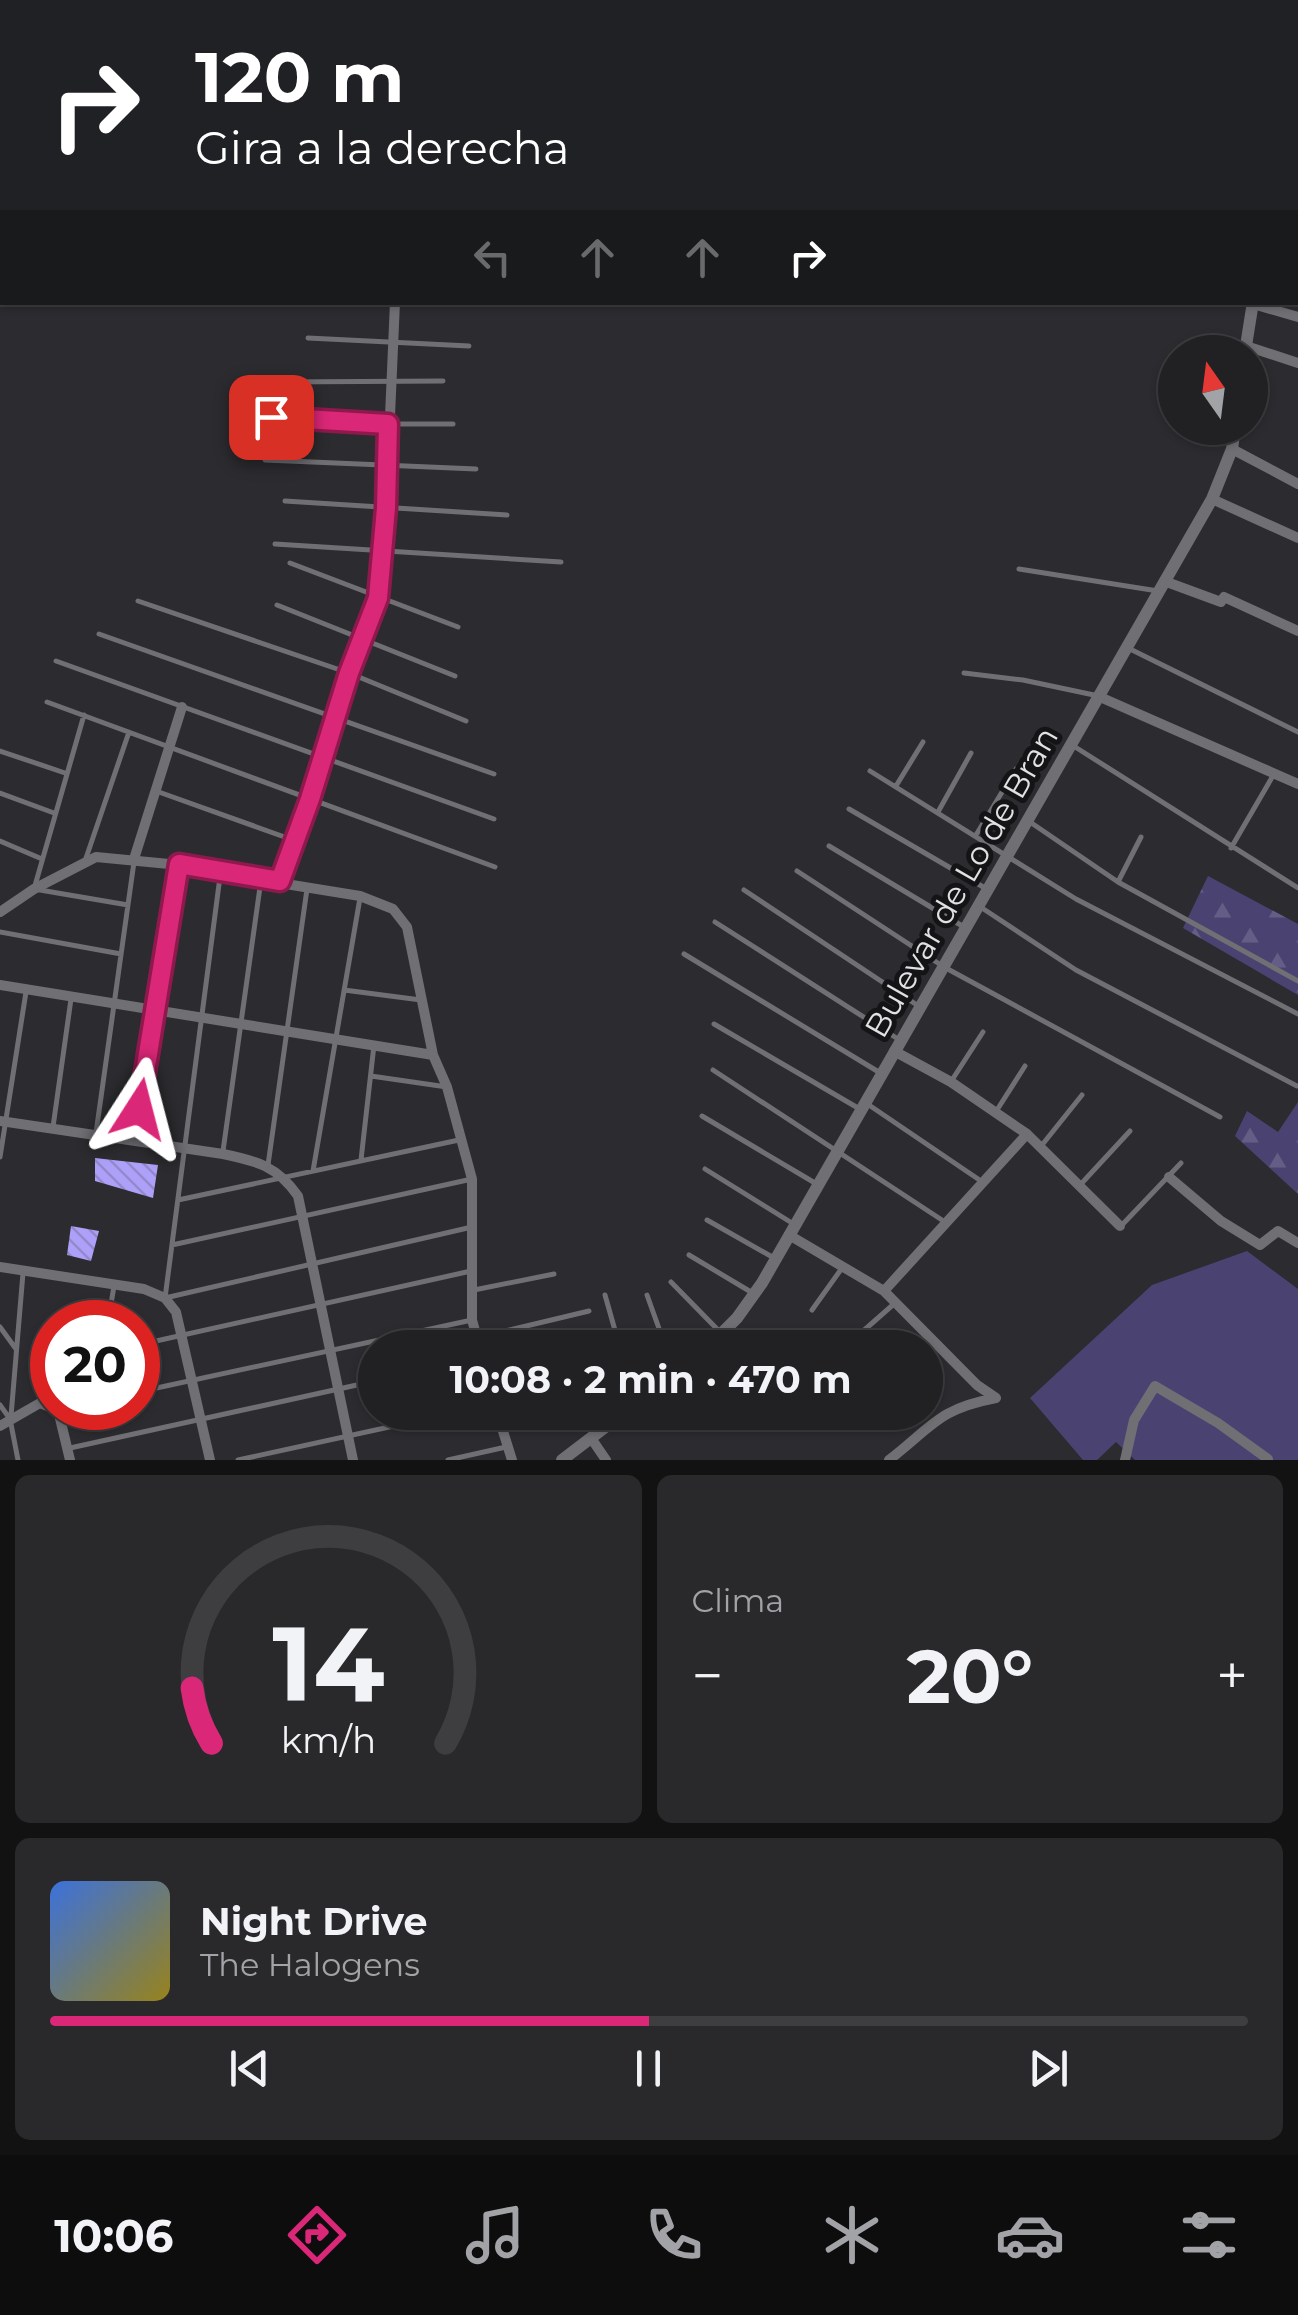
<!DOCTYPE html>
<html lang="es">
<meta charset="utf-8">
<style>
body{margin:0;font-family:Montserrat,sans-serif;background:#29282b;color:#f1f3f6;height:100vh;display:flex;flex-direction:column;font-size:38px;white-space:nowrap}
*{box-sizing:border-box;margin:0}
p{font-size:32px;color:#a2a3a6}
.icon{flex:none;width:55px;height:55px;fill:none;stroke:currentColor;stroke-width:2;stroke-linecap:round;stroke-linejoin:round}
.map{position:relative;height:1460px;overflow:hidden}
.details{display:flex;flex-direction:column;gap:15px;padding:15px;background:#121213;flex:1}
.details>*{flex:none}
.hud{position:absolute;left:0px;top:0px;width:1300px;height:305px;box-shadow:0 2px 8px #0004,0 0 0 2px #3e3e41;background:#202124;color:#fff;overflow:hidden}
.needle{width:65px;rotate:346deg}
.tools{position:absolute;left:1158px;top:335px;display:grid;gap:20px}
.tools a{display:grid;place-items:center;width:110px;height:110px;border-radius:50%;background:#212023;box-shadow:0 2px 8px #0004,0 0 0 2px #3e3e41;font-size:50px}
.speed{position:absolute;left:30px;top:1300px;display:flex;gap:20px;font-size:50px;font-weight:700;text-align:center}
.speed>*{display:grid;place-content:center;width:130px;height:130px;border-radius:50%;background:#212023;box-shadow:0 2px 8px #0004,0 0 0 2px #3e3e41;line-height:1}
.speed .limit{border:15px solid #d22;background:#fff;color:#111}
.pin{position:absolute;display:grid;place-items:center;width:85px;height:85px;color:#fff;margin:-42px;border-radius:20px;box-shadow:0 5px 15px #0006}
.me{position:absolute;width:110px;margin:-55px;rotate:9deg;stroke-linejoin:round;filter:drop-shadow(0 0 8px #0008)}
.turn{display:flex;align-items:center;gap:35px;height:210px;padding:0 30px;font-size:45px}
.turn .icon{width:130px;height:130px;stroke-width:2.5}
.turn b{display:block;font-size:70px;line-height:85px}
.lanes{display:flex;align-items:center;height:95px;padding:0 30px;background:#0003;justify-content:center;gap:50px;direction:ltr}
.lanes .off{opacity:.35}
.big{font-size:75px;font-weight:700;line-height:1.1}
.details .card{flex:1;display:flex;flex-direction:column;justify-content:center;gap:15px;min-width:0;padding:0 35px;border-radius:15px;background:#29282b}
.details .dial{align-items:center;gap:0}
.dial svg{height:260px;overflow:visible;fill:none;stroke:#3e3e41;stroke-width:7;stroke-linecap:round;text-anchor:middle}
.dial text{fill:#f1f3f6;stroke:none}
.song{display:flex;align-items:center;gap:30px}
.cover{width:120px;height:120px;border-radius:15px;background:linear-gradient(135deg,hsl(220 70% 55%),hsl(50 70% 35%))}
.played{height:10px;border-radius:5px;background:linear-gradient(90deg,#db2777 50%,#3e3e41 50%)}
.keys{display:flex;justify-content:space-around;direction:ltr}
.heat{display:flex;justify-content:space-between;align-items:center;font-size:55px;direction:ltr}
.details .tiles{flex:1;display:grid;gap:15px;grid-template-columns:1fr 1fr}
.card:last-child{grid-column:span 2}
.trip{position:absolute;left:358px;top:1330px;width:585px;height:100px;border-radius:50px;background:#212023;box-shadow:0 2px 8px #0004,0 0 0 2px #3e3e41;font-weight:700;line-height:100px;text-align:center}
.tab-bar{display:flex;height:160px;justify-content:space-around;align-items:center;background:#0d0d0e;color:#a2a3a6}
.tab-bar .icon{width:70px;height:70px}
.tab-bar .on{color:#db2777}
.tab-bar b{font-size:45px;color:#f1f3f6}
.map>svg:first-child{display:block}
.grass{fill:#4a4372}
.forest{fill:url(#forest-firs)}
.building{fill:url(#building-back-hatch)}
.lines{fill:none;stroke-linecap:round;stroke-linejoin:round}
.service{stroke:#706f74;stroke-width:5}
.minor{stroke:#706f74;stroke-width:10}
.tertiary{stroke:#706f74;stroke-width:12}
.route-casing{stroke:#8e194d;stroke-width:25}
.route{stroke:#db2777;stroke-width:18}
.labels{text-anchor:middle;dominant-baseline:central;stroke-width:10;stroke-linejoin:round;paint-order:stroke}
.street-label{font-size:32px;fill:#e1e1e4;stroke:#141416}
</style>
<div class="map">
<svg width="1298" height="1460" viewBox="0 0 1298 1460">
<defs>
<pattern id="forest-firs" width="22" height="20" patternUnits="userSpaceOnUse" patternTransform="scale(2.5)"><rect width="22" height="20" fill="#4a4372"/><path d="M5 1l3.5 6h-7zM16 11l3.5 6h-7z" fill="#645e86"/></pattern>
<pattern id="building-back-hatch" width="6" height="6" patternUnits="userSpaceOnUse" patternTransform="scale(2.5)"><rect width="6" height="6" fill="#ada0f9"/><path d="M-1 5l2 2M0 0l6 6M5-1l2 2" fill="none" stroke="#9389cc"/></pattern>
</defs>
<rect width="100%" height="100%" fill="#2c2b2f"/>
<path class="grass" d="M1247,1251L1298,1289V1460H1135L1116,1442L1097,1460H1083L1030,1398L1152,1285Z"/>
<path class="forest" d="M1208,876L1298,924V995L1183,928Z
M1298,1102V1194L1235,1136L1247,1111L1278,1132Z"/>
<path class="building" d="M95,1158L158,1165L153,1198L95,1181Z
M71,1226L99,1231L91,1261L67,1255Z"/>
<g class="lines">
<path class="service" d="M308,338L469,346
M279,382L443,381
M271,417L388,424H453
M265,460L476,469
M285,501L507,515
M275,544L561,562
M290,563L458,627
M1019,569L1158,591
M138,601L349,673L466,721
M277,605L455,676
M99,634L494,774
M1130,649L1298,732
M56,661L494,819
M964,673L1023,680L1094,695
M47,702L495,867
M84,715L34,889L128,905
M1072,745L1298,888
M0,751L65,773
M870,771L1076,899L1298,1014
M896,786L923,742
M156,791L293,840
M0,793L54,813
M849,809L985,888
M938,812L971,753
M1030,822L1118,882L1298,981
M976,835L1016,769
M0,841L42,859
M829,846L964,927
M1231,848L1274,774
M85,861L129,732
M221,869L165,1298L472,1227
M797,871L944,967L1220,1117
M1118,882L1141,837
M744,890L920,1007
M982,908L1076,970L1297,1086
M715,922L898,1039
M0,932L121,954
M684,954L882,1074
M344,990L421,1000
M714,1024L858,1108
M713,1070L945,1222
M371,1076L447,1087
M952,1080L983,1032
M866,1103L981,1181
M997,1110L1025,1066
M702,1116L815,1183
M53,1127L71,999
M96,1133L134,862
M134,1139L179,864
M1042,1145L1082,1095
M223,1151L261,880
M0,1157L26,992
M361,1160L374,1045
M268,1165L307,889
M705,1169L792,1223
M313,1171L360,898
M1081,1184L1130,1131
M178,1200L459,1140
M707,1220L774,1258
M1121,1226L1181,1163
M172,1245L472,1179
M689,1255L751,1292
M671,1282L721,1333
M474,1290L554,1274
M605,1295L620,1348
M647,1295L666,1348
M812,1310L842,1268
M108,1322L114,1286
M0,1327L16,1349
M480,1337L589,1311
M138,1345L471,1271
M845,1347L895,1303
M138,1392L472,1320
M0,1405L10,1419L18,1460
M11,1416L23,1273
M498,1417L519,1412
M70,1448L375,1381
M238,1460L458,1412
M448,1460L506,1447"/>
<path class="minor" d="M1253,304L1298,317
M1246,346L1298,363
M1232,449L1298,484
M1212,499L1298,538
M1164,581L1221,602L1224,597L1298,631
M1100,697L1298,784
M134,859L182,707
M280,881L310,799L349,673L378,598L386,507L395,302
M0,912L34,889L96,857L221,869L261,880L360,896L393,909L407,927L433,1055L447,1087L472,1179V1320L480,1348
M0,985L433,1055
M894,1051L951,1082L1027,1134L1120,1226
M0,1121L223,1154C257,1161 277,1166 298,1196L353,1460
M1169,1177L1221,1221L1260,1245L1278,1231L1298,1243
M789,1235L884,1291L977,1385L996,1398C938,1409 933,1426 889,1460
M0,1267L144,1289L165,1298L176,1312L210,1460
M884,1291L1027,1134
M497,1412L512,1460
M0,1426L40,1403L58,1410L70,1460
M591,1438L606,1460
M1125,1460L1134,1420L1155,1386L1218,1423L1268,1459"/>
<path class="tertiary" d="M1298,145V143
M1245,352L1253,302
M707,1348L737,1318L762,1283L1212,499L1232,449L1235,428
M562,1460L625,1412"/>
</g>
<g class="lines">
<defs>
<path id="route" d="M139,1109L179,864L280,881L310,799L349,673L378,598L386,508L388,424L271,417"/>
</defs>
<use href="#route" class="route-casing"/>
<use href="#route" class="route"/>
</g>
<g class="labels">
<g class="street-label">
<text transform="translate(961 882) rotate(-60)">Bulevar de Lo de Bran</text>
</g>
</g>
</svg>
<div class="tools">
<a><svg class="needle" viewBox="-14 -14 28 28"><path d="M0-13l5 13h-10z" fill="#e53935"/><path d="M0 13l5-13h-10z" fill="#a2a3a6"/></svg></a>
</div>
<div class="speed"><div class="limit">20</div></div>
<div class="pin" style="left:271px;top:417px;background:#d93025"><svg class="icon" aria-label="arrive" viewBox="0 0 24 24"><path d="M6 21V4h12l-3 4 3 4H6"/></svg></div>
<svg class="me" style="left:139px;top:1109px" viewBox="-20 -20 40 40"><path d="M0-17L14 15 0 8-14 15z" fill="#db2777" stroke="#fff" stroke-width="4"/></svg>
<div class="trip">10:08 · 2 min · 470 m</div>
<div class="hud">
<div class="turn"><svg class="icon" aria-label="right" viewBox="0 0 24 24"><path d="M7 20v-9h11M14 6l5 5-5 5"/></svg><div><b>120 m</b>Gira a la derecha</div></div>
<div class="lanes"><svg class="icon off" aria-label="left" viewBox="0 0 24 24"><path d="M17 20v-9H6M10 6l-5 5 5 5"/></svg><svg class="icon off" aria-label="ahead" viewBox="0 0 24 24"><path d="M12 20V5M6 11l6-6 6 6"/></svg><svg class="icon off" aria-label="ahead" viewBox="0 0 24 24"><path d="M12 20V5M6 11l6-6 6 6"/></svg><svg class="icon" aria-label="right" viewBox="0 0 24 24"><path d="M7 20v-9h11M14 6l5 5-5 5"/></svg></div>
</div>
</div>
<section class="details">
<div class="tiles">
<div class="card dial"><svg viewBox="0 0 100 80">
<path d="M14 69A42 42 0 1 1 86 69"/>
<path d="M14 69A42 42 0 0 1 8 52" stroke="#db2777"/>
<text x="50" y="56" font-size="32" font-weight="700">14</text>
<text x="50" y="72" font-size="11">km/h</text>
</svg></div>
<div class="card"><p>Clima</p>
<div class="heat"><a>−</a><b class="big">20°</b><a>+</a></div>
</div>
<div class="card">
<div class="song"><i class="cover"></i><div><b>Night Drive</b><p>The Halogens</p></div></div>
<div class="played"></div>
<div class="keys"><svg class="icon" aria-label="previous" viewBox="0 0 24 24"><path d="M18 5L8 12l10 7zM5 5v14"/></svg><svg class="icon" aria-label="pause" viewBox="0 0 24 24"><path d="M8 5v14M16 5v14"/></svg><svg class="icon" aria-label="next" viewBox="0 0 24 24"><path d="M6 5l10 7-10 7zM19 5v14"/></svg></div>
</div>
</div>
</section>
<nav class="tab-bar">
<b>10:06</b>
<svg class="icon on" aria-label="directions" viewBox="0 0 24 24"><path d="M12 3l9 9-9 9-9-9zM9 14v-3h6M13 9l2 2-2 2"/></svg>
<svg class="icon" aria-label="music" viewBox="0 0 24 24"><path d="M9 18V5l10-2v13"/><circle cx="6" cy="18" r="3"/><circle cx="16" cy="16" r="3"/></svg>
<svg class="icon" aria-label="phone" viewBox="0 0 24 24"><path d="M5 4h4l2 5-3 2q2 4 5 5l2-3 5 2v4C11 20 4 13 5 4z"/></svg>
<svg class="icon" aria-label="climate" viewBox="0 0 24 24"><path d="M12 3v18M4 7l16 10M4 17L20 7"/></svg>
<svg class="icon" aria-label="car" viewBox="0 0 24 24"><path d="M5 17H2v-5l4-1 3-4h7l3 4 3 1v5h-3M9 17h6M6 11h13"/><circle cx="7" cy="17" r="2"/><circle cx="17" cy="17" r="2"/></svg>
<svg class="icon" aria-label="filters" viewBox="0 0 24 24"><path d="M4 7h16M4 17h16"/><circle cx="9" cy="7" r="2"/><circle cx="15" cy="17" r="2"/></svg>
</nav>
